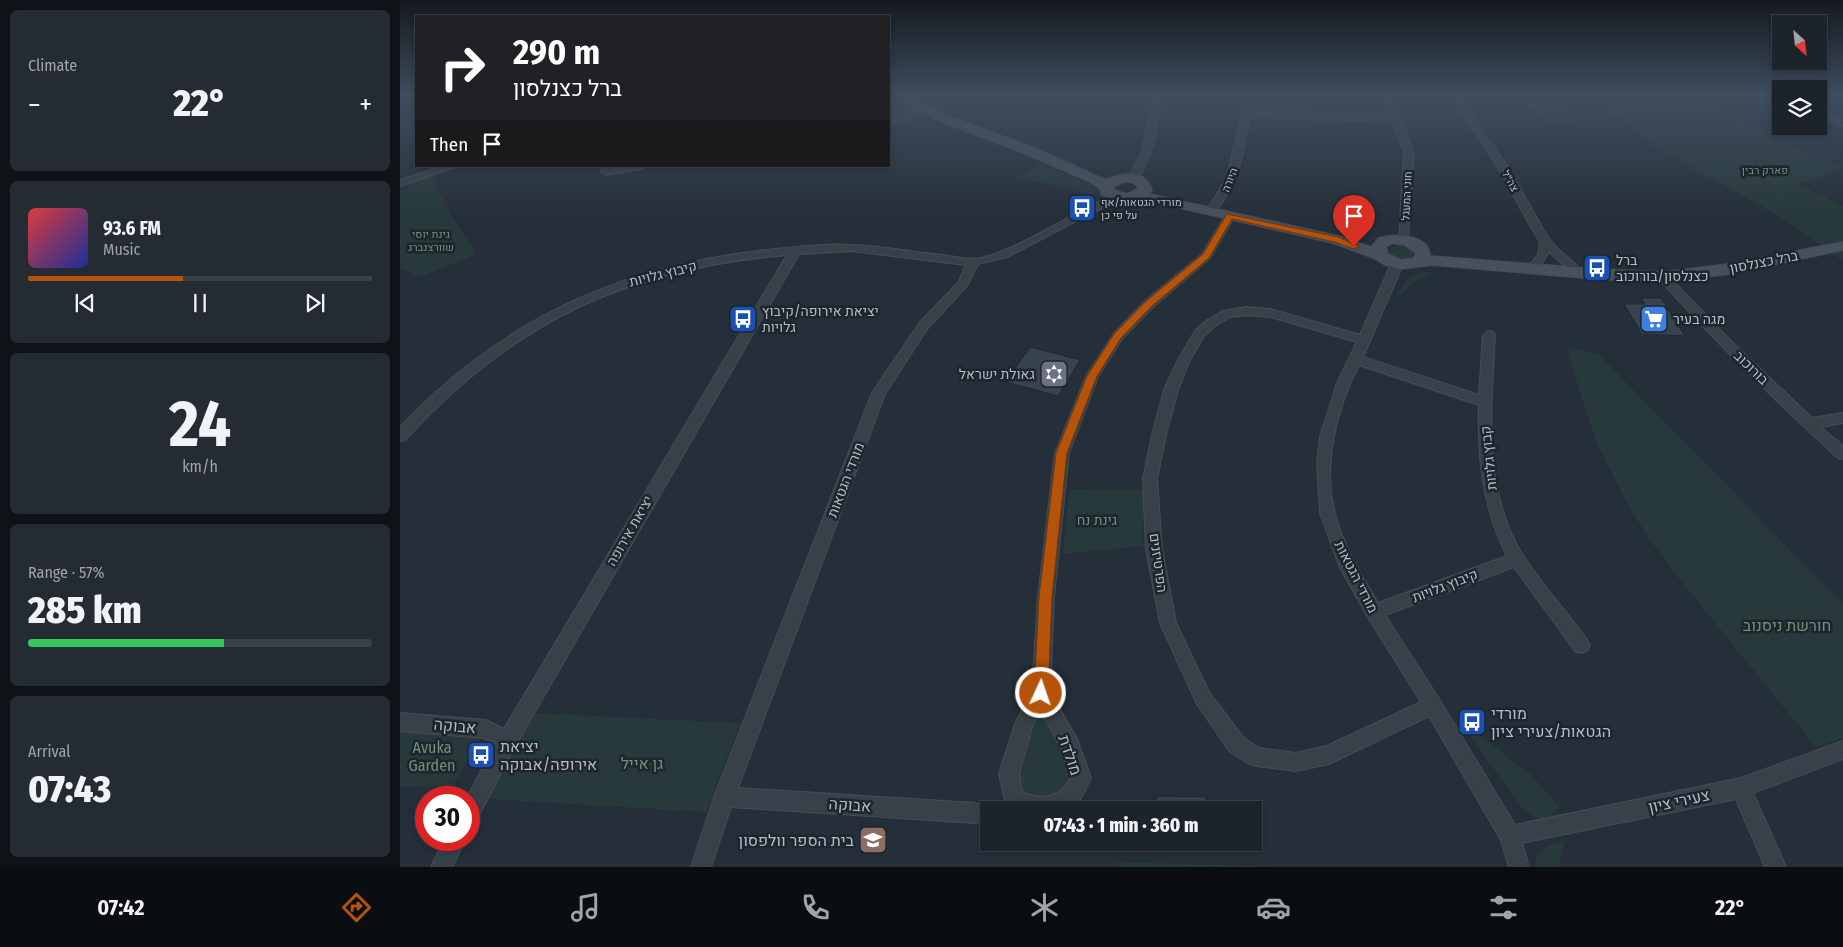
<!DOCTYPE html>
<meta charset="utf-8">
<style>
body{margin:0;font-family:"Fira Sans Condensed",Heebo,sans-serif;background:#252b33;color:#f1f3f6;height:100vh;display:flex;flex-direction:column;font-size:19px;white-space:nowrap}
*{box-sizing:border-box;margin:0}
p{font-size:16px;color:#a0a4a9}
.icon{flex:none;width:28px;height:28px;fill:none;stroke:currentColor;stroke-width:2;stroke-linecap:round;stroke-linejoin:round}
.map{position:relative;flex:1;overflow:hidden}
.side{display:flex;flex-direction:column;gap:10px;padding:10px;background:#0f1318;width:400px}
.side>*{flex:none}
.guide{position:absolute;left:15px;top:15px;width:475px;height:152px;border-radius:0px;box-shadow:0 2px 8px #0003,0 0 0 1px #3a4047;background:#202124;color:#fff;overflow:hidden}
.needle{width:32px;rotate:153deg}
.tools{position:absolute;left:1372px;top:15px;display:grid;gap:10px}
.tools a{display:grid;place-items:center;width:55px;height:55px;border-radius:0px;background:#1c232b;box-shadow:0 2px 8px #0003,0 0 0 1px #3a4047;font-size:25px}
.speed{position:absolute;left:15px;top:786px;display:flex;gap:10px;font-size:25px;font-weight:700;text-align:center}
.speed>*{display:grid;place-content:center;width:65px;height:65px;border-radius:50%;background:#1c232b;box-shadow:0 2px 8px #0003,0 0 0 1px #3a4047;line-height:1}
.speed .limit{border:8px solid #d22;background:#fff;color:#111}
.pin{position:absolute;display:grid;place-items:center;width:42px;height:42px;color:#fff;margin:-51px -21px;border-radius:50% 50% 50% 0;rotate:-45deg;box-shadow:0 0 5px #0007}
.pin .icon{rotate:45deg}
.me{position:absolute;width:55px;margin:-28px;rotate:3deg;stroke-linejoin:round;filter:drop-shadow(0 0 4px #0008)}
.turn{display:flex;align-items:center;gap:18px;height:105px;padding:0 15px;font-size:22px}
.turn .icon{width:65px;height:65px;stroke-width:2.5}
.turn b{display:block;font-size:35px;line-height:42px}
.then{display:flex;align-items:center;height:48px;padding:0 15px;background:#0003;gap:10px;font-size:19px}
.big{font-size:38px;font-weight:800;line-height:1.1}
.side .widget{flex:1;display:flex;flex-direction:column;justify-content:center;gap:8px;min-width:0;padding:0 18px;border-radius:8px;background:#252b33}
.side .dial{align-items:center;gap:0}
.dial b{font-size:65px;line-height:1}
.song{display:flex;align-items:center;gap:15px}
.cover{width:60px;height:60px;border-radius:8px;background:linear-gradient(135deg,hsl(0 70% 55%),hsl(230 70% 35%))}
.played{height:5px;border-radius:2px;background:linear-gradient(90deg,#b45309 45%,#3a4047 45%)}
.keys{display:flex;justify-content:space-around;direction:ltr}
.heat{display:flex;justify-content:space-between;align-items:center;font-size:28px;direction:ltr}
.charge{height:8px;border-radius:4px;background:linear-gradient(90deg,#34c759 57%,#3a4047 0)}
.trip{position:absolute;left:580px;top:801px;width:282px;height:50px;border-radius:0px;background:#1c232b;box-shadow:0 2px 8px #0003,0 0 0 1px #3a4047;font-weight:800;line-height:50px;text-align:center}
.menu{display:flex;height:80px;justify-content:space-around;align-items:center;background:#0b0e11;color:#a0a4a9}
.menu .icon{width:35px;height:35px}
.menu .active{color:#b45309}
.menu b{font-size:22px;color:#f1f3f6}
main{display:flex;flex:1;min-height:0}
.map>svg:first-child{display:block}
.green{fill:#27393a}
.building{fill:#37434f;stroke:#202730}
.lines{fill:none;stroke-linecap:round;stroke-linejoin:round}
.street-casing{stroke:#454c55;stroke-width:2}
.secondary-casing{stroke:#454c55;stroke-width:2}
.street{fill:#384049;fill-rule:evenodd}
.secondary{fill:#47505c;fill-rule:evenodd}
.route{fill:#b45309;stroke:#753606}
.labels{text-anchor:middle;dominant-baseline:central;stroke-width:5;stroke-linejoin:round;paint-order:stroke}
.far-park-label{font-size:11px;fill:#6d9374;stroke:#1e252e}
.far-street-label{font-size:11px;fill:#b4bbc5;stroke:#1e252e}
.far-poi-label{font-size:11px;fill:#b4bbc5;stroke:#1e252e;text-anchor:start}
.poi-label{font-size:14px;fill:#b4bbc5;stroke:#1e252e;text-anchor:start}
.street-label{font-size:14px;fill:#b4bbc5;stroke:#1e252e}
.park-label{font-size:14px;fill:#6d9374;stroke:#1e252e}
.near-park-label{font-size:16px;fill:#6d9374;stroke:#1e252e}
.near-poi-label{font-size:16px;fill:#b4bbc5;stroke:#1e252e;text-anchor:start}
.near-street-label{font-size:16px;fill:#b4bbc5;stroke:#1e252e}
</style>
<main>
<section class="side">
<div class="widget"><p>Climate</p>
<div class="heat"><a>−</a><b class="big">22°</b><a>+</a></div>
</div>
<div class="widget">
<div class="song"><i class="cover"></i><div><b>93.6 FM</b><p>Music</p></div></div>
<div class="played"></div>
<div class="keys"><svg class="icon" aria-label="previous" viewBox="0 0 24 24"><path d="M18 5L8 12l10 7zM5 5v14"/></svg><svg class="icon" aria-label="pause" viewBox="0 0 24 24"><path d="M8 5v14M16 5v14"/></svg><svg class="icon" aria-label="next" viewBox="0 0 24 24"><path d="M6 5l10 7-10 7zM19 5v14"/></svg></div>
</div>
<div class="widget dial"><b>24</b><p>km/h</p></div>
<div class="widget"><p>Range · 57%</p><b class="big">285 km</b><div class="charge"></div></div>
<div class="widget"><p>Arrival</p><b class="big">07:43</b></div>
</section>
<div class="map">
<svg width="1443" height="867" viewBox="0 0 1443 867">
<rect width="100%" height="100%" fill="#252f39"/>
<path class="green" d="M1122,97H1286L1443,168L1399,184L1443,206V261C1418,244 1393,224 1367,209C1317,180 1243,148 1206,105H1160L1168,113H1172L1180,122L1145,123Z
M639,163L692,185L697,191L693,194L616,178Z
M31,176L52,216L76,254L21,277L0,268V191L8,188L6,183Z
M998,245L1007,246L1013,250V257L1003,260L991,256L989,248Z
M1024,272H1034L1009,285L1003,294L996,295L1010,276Z
M1173,348L1198,354L1443,604V738L1416,747L1281,581L1251,541L1230,509L1197,444L1168,354L1169,349Z
M669,489L743,490V546L663,554Z
M641,693L681,778L658,804L613,798L624,724Z
M135,713L340,723L306,812L86,799Z
M0,724L86,729L52,787L0,786Z
M1075,732L1130,774L1158,805L1159,809L1146,818H1134L1123,809L1071,738L1072,734Z
M1164,841L1159,867H1135C1135,849 1149,845 1164,841Z
M615,843L706,844V852L615,848Z
M719,862L882,867H719Z"/>
<path class="building" d="M1241,298H1261L1285,336L1242,334L1224,304H1245Z
M630,347L680,360L658,396L606,382Z
M757,796L806,797L807,810H757Z"/>
<g class="lines">
<defs>
<path id="street" d="M679,97H688L684,100Z
M754,97H762C757,126 754,156 737,180H731L729,178L742,151Z
M981,97H989L996,107L1014,153L1008,242H1000L999,240L1004,153L993,122L850,117C844,152 838,185 814,213L810,214L805,211L814,199L826,179L843,113L853,110L991,116Z
M1051,97H1059L1064,104L1108,167L1147,236L1157,248L1184,272L1182,274H1174L1149,252L1138,269H1130L1128,267L1138,255L1140,242L1129,224L1098,167Z
M525,106L528,107V111L489,126V120Z
M1419,109L1443,120V126L1419,115Z
M43,166H59L0,186V180Z
M201,166H211V168L246,166L241,169L206,175L201,172Z
M715,194L719,195V199L607,257L578,264L567,286L527,329L485,394L338,788L575,803L582,806L585,813L582,820L575,823L331,807L311,867H291L314,797L472,393L519,323L558,283L566,265L451,251L399,254L114,748L76,821L69,824V798H67L95,744L84,738L0,731V713L86,720L104,729L387,255C227,269 114,321 5,440L0,441V427C100,322 215,268 358,251C388,248 421,243 452,245C482,246 512,252 542,255C552,256 563,259 573,259C603,257 659,222 687,208C696,203 705,197 715,194Z
M830,213L835,216L810,258L753,307L722,339L698,377L669,453L654,597L650,692L677,739L691,778L680,800L666,810H617L606,805L599,774L615,724L632,691L638,597L655,453L686,376L714,333L745,301L802,254L825,216ZM641,711L662,750L671,777C662,798 641,801 622,792L619,774L632,727Z
M997,261L1003,264L963,357L1079,395L1083,335L1089,331L1093,332L1095,335C1091,408 1082,493 1124,557C1137,576 1151,594 1165,611C1173,622 1184,633 1190,645L1187,651L1181,653L1175,651L1114,567L985,615L1039,699L1115,825L1341,778L1443,741V759L1353,793L1386,867H1365L1336,799L1122,843L1129,867H1109L1101,840L1029,716L929,764L896,771L856,766L849,764L830,752L797,704L760,623L746,549L743,479L752,435L764,390L777,362L795,331L807,320L823,311L846,307L870,309L960,335L991,264ZM846,315L870,317L957,342L937,383L920,437L917,462L920,513L940,568L968,617L1021,702L927,746L896,753L859,748L844,738L809,692L776,623L762,549L757,479L766,435L778,390L789,362L804,336L815,326L830,317ZM959,365L1079,405C1077,458 1083,508 1107,556L978,603C961,575 943,546 935,513C922,465 937,407 959,365Z
M1263,274L1267,275L1333,343L1412,418L1443,413V423L1421,427L1443,446V459L1438,458C1375,401 1316,342 1259,279L1257,277Z
M44,840H65L52,867H31Z"/>
<path id="secondary" d="M497,97H512L548,116L635,148L706,180C722,172 746,169 752,190L749,194L938,236L971,247L979,238C994,234 1029,233 1030,256L1196,269L1263,272L1329,264L1443,242V250L1329,274L1263,282L1196,279L1032,265L1001,269L985,265L976,259L933,243L780,208L747,202H721L702,195L700,189L690,182L626,154L540,121L519,111ZM723,182H731L737,185L738,189L727,194L714,190V187ZM993,243L1005,245L1016,253L1014,258L1001,260L988,254L986,247Z"/>
</defs>
<use href="#street" class="street-casing"/>
<use href="#secondary" class="secondary-casing"/>
<use href="#street" class="street"/>
<use href="#secondary" class="secondary"/>
</g>
<linearGradient id="sky" x2="0" y2="1"><stop stop-color="#141a1f"/><stop offset="0.44" stop-color="#404d5f"/><stop offset="1" stop-color="#404d5f" stop-opacity="0"/></linearGradient>
<rect width="1443" height="218" fill="url(#sky)"/>
<path class="route" d="M827,214L938,237L959,246L954,249L935,242L832,219L809,258L752,306L721,338L697,376L667,453L652,597L648,693L646,698L641,700L636,698L634,693L639,597L656,453L687,376L714,334L745,302L803,254Z"/>
<defs>
<symbol id="bus-square" viewBox="-11 -11 22 22"><rect x="-9" y="-9" width="18" height="18" rx="4" fill="#1a4fb4" stroke="#1e252e"/><path d="M-5-6H5V4H4V6H2V4H-2V6H-4V4H-5ZM-3.5-4V0h7V-4ZM-3.5 1.2v1.5H-2V1.2ZM2 1.2v1.5H3.5V1.2Z" fill="#fff"/></symbol>
<symbol id="supermarket-square" viewBox="-11 -11 22 22"><rect x="-9" y="-9" width="18" height="18" rx="4" fill="#3f7fe0" stroke="#1e252e"/><path d="M-6-5.5h2.5l.6 2H6L4.5 2H-2.5L-4.4-4H-6ZM-1.5 3.2a1.3 1.3 0 1 0 .1 0ZM3 3.2a1.3 1.3 0 1 0 .1 0Z" fill="#fff"/></symbol>
<symbol id="synagogue-square" viewBox="-11 -11 22 22"><rect x="-9" y="-9" width="18" height="18" rx="4" fill="#6b7280" stroke="#1e252e"/><path d="M0-6.5L5.6 3.2H-5.6ZM0 6.5L5.6-3.2H-5.6Z" fill="#fff"/></symbol>
<symbol id="school-square" viewBox="-11 -11 22 22"><rect x="-9" y="-9" width="18" height="18" rx="4" fill="#8d6e63" stroke="#1e252e"/><path d="M0-5L7-2L0 1L-7-2ZM-4 1L0 2.5L4 1V4Q0 6-4 4Z" fill="#fff"/></symbol>
</defs>
<g fill-rule="evenodd">
<use href="#bus-square" x="666" y="192" width="32" height="32"/>
<use href="#bus-square" x="1181" y="252" width="32" height="32"/>
<use href="#bus-square" x="327" y="303" width="32" height="32"/>
<use href="#supermarket-square" x="1238" y="303" width="32" height="32"/>
<use href="#synagogue-square" x="638" y="358" width="32" height="32"/>
<use href="#bus-square" x="1056" y="706" width="32" height="32"/>
<use href="#bus-square" x="65" y="739" width="32" height="32"/>
<use href="#school-square" x="457" y="824" width="32" height="32"/>
</g>
<g class="labels">
<g class="far-park-label">
<text x="1365" y="170">פארק רבין</text>
<text x="31" y="234">גינת יוסי<tspan x="31" dy="13">שוורצנברג</tspan></text>
</g>
<g class="far-street-label">
<text transform="translate(830 180) rotate(-69)">היורה</text>
<text transform="translate(1110 181) rotate(61)">צה"ל</text>
<text transform="translate(1007 196) rotate(-87)">חוני המעגל</text>
</g>
<g class="far-poi-label">
<text x="701" y="202">מורדי הגטאות/אף<tspan x="701" dy="13">על פי כן</tspan></text>
</g>
<g class="poi-label">
<text x="1216" y="260">ברל<tspan x="1216" dy="16">כצנלסון/בורוכוב</tspan></text>
<text x="362" y="311">יציאת אירופה/קיבוץ<tspan x="362" dy="16">גלויות</tspan></text>
<text x="1273" y="319">מגה בעיר</text>
<text x="635" y="374" text-anchor="end">גאולת ישראל</text>
</g>
<g class="street-label">
<text transform="translate(1364 262) rotate(-11)">ברל כצנלסון</text>
<text transform="translate(263 274) rotate(-14)">קיבוץ גלויות</text>
<text transform="translate(1351 368) rotate(44)">בורוכוב</text>
<text transform="translate(1089 458) rotate(-96)">קבוץ גלויות</text>
<text transform="translate(446 480) rotate(-69)">מורדי הגטאות</text>
<text transform="translate(230 531) rotate(-60)">יציאת אירופה</text>
<text transform="translate(758 563) rotate(82)">הפרטיזנים</text>
<text transform="translate(956 577) rotate(63)">מורדי הגטאות</text>
<text transform="translate(1045 586) rotate(-21)">קיבוץ גלויות</text>
</g>
<g class="park-label">
<text x="697" y="520">גינת נח</text>
</g>
<g class="near-park-label">
<text x="1387" y="625">חורשת ניסנוב</text>
<text x="32" y="747">Avuka<tspan x="32" dy="18">Garden</tspan></text>
<text x="242" y="763">גן אייל</text>
</g>
<g class="near-poi-label">
<text x="1091" y="713">מורדי<tspan x="1091" dy="18">הגטאות/צעירי ציון</tspan></text>
<text x="100" y="746">יציאת<tspan x="100" dy="18">אירופה/אבוקה</tspan></text>
<text x="454" y="840" text-anchor="end">בית הספר וולפסון</text>
</g>
<g class="near-street-label">
<text transform="translate(55 726) rotate(5)">אבוקה</text>
<text transform="translate(670 755) rotate(71)">מולדת</text>
<text transform="translate(1279 801) rotate(-12)">צעירי ציון</text>
<text transform="translate(450 805) rotate(4)">אבוקה</text>
</g>
</g>
</svg>
<div class="tools">
<a><svg class="needle" viewBox="-14 -14 28 28"><path d="M0-13l5 13h-10z" fill="#e53935"/><path d="M0 13l5-13h-10z" fill="#a0a4a9"/></svg></a>
<a><svg class="icon" aria-label="layers" viewBox="0 0 24 24"><path d="M12 4l9 5-9 5-9-5zM3 14l9 5 9-5"/></svg></a>
</div>
<div class="speed"><div class="limit">30</div></div>
<div class="pin" style="left:954px;top:246px;background:#d93025"><svg class="icon" aria-label="arrive" viewBox="0 0 24 24"><path d="M6 21V4h12l-3 4 3 4H6"/></svg></div>
<svg class="me" style="left:641px;top:693px" viewBox="-20 -20 40 40"><circle r="17" fill="#b45309" stroke="#fff" stroke-width="3"/><path d="M0-11L8 9 0 5-8 9z" fill="#fff"/></svg>
<div class="trip">07:43 · 1 min · 360 m</div>
<div class="guide">
<div class="turn"><svg class="icon" aria-label="right" viewBox="0 0 24 24"><path d="M7 20v-9h11M14 6l5 5-5 5"/></svg><div><b>290 m</b>ברל כצנלסון</div></div>
<div class="then">Then<svg class="icon" aria-label="arrive" viewBox="0 0 24 24"><path d="M6 21V4h12l-3 4 3 4H6"/></svg></div>
</div>
</div>
</main>
<nav class="menu">
<b>07:42</b>
<svg class="icon active" aria-label="directions" viewBox="0 0 24 24"><path d="M12 3l9 9-9 9-9-9zM9 14v-3h6M13 9l2 2-2 2"/></svg>
<svg class="icon" aria-label="music" viewBox="0 0 24 24"><path d="M9 18V5l10-2v13"/><circle cx="6" cy="18" r="3"/><circle cx="16" cy="16" r="3"/></svg>
<svg class="icon" aria-label="phone" viewBox="0 0 24 24"><path d="M5 4h4l2 5-3 2q2 4 5 5l2-3 5 2v4C11 20 4 13 5 4z"/></svg>
<svg class="icon" aria-label="climate" viewBox="0 0 24 24"><path d="M12 3v18M4 7l16 10M4 17L20 7"/></svg>
<svg class="icon" aria-label="car" viewBox="0 0 24 24"><path d="M5 17H2v-5l4-1 3-4h7l3 4 3 1v5h-3M9 17h6M6 11h13"/><circle cx="7" cy="17" r="2"/><circle cx="17" cy="17" r="2"/></svg>
<svg class="icon" aria-label="filters" viewBox="0 0 24 24"><path d="M4 7h16M4 17h16"/><circle cx="9" cy="7" r="2"/><circle cx="15" cy="17" r="2"/></svg>
<b>22°</b>
</nav>
